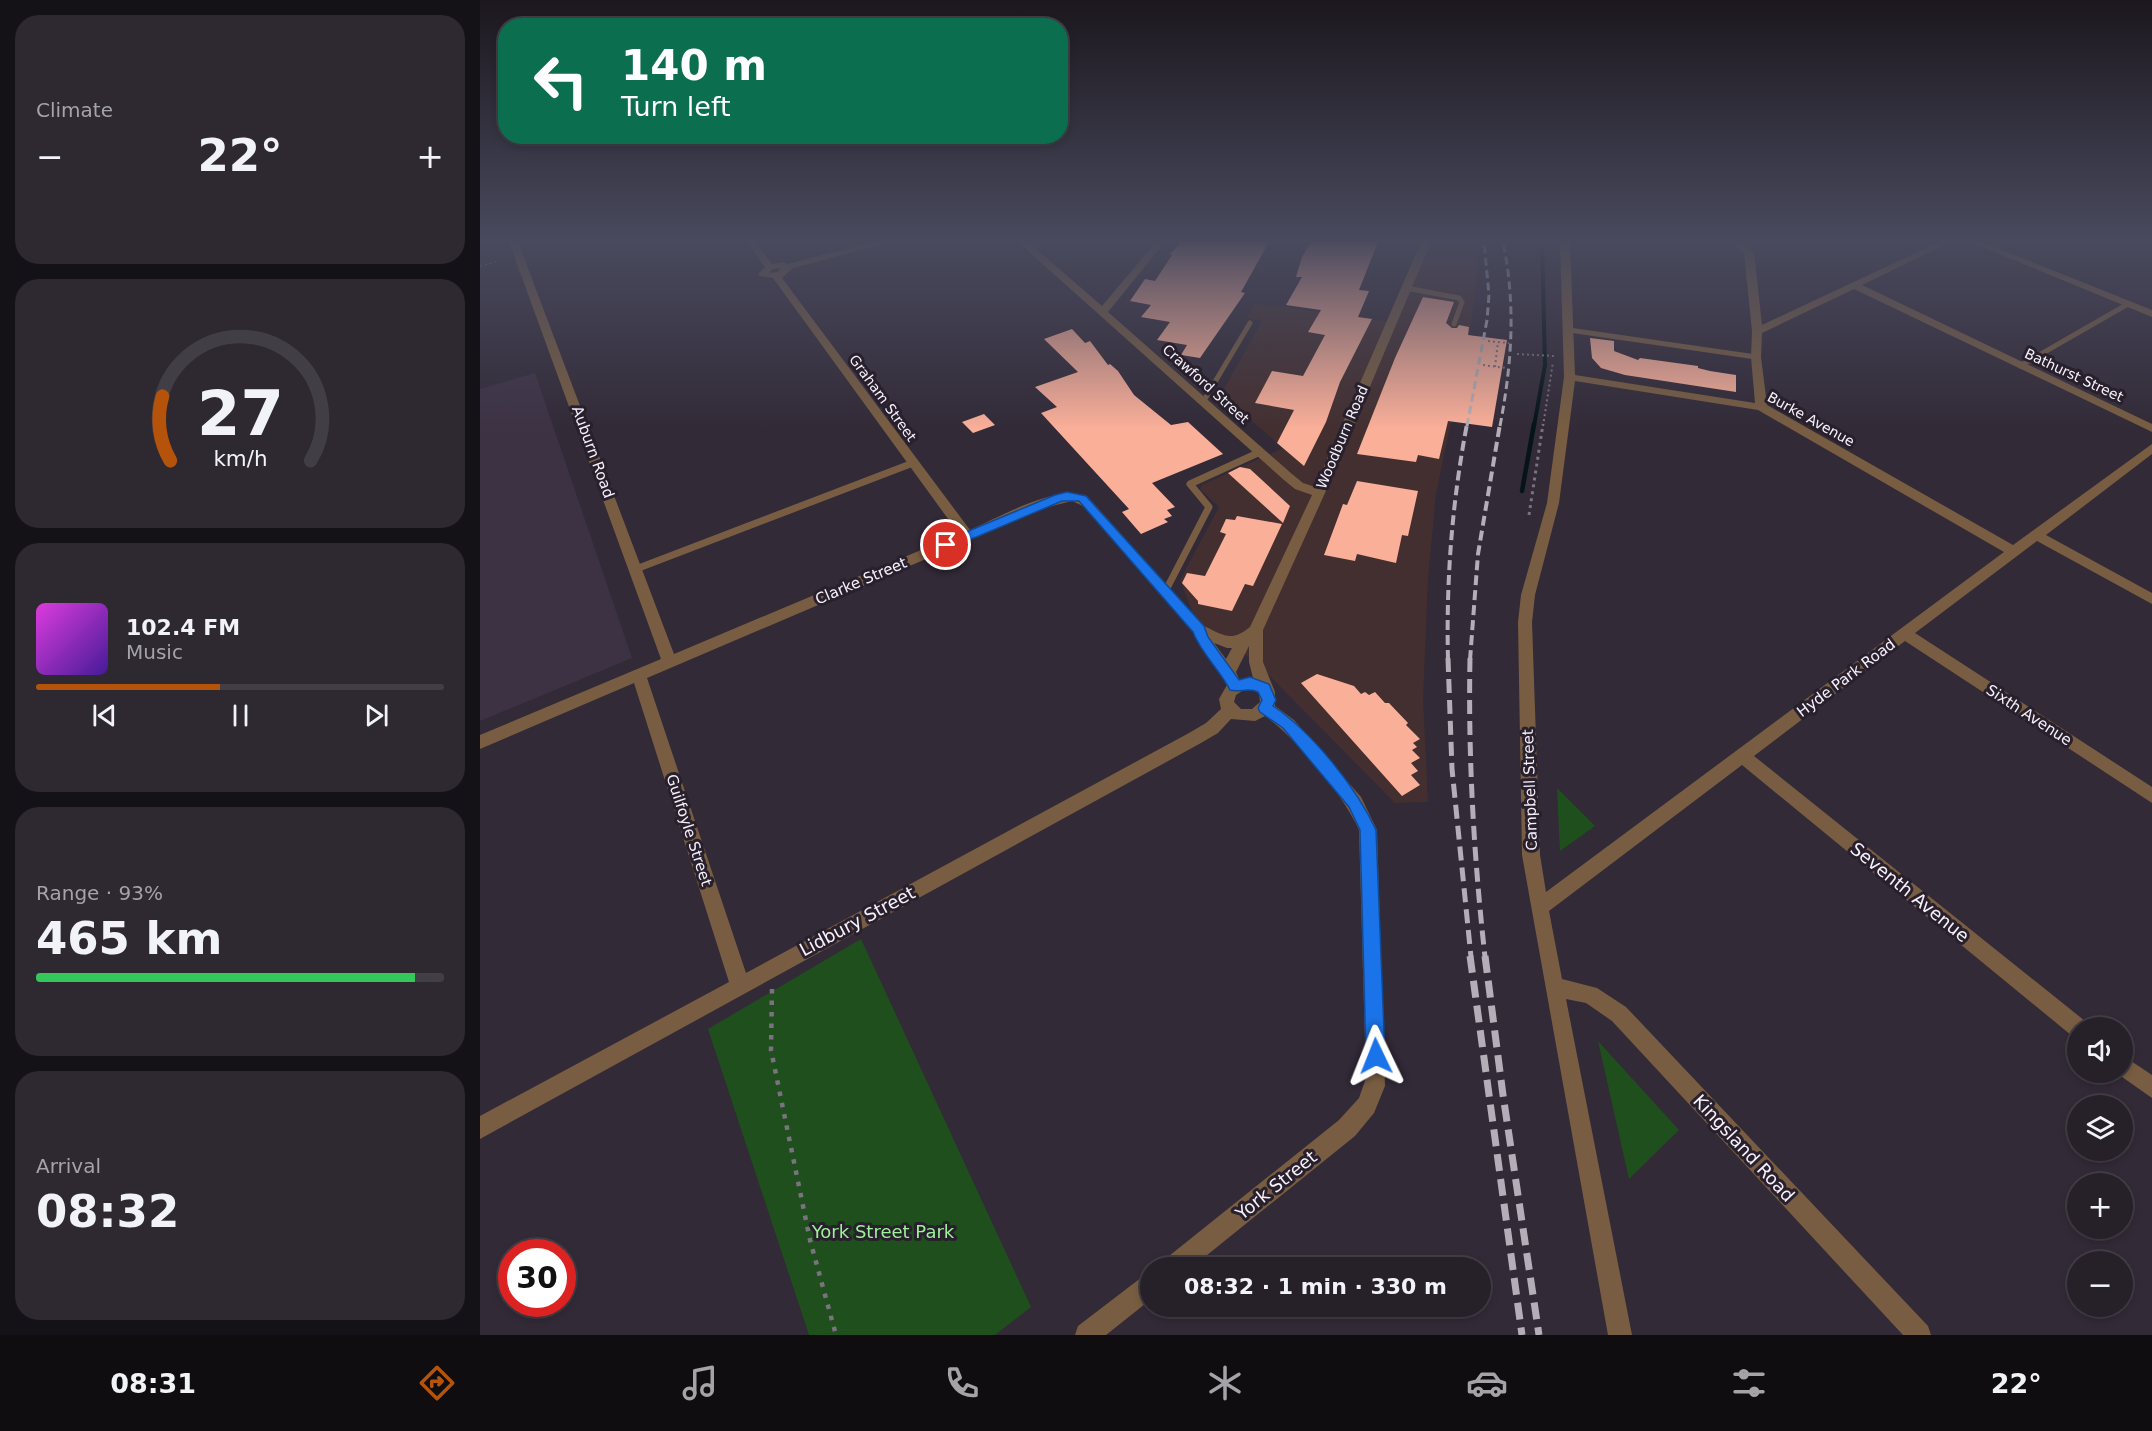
<!DOCTYPE html>
<meta charset="utf-8">
<style>
body{margin:0;font-family:"DejaVu Sans",sans-serif;background:#2e2831;color:#f1f3f6;height:100vh;display:flex;flex-direction:column;font-size:22px;white-space:nowrap}
*{box-sizing:border-box;margin:0}
p{font-size:20px;color:#a4a3a8}
.icon{flex:none;width:33px;height:33px;fill:none;stroke:currentColor;stroke-width:2;stroke-linecap:round;stroke-linejoin:round}
.map{position:relative;flex:1;overflow:hidden}
.drawer{display:flex;flex-direction:column;gap:15px;padding:15px;background:#151217;width:480px}
.drawer>*{flex:none}
.guide{position:absolute;left:18px;top:18px;width:570px;height:126px;border-radius:24px;box-shadow:0 3px 9px #0003,0 0 0 2px #423e46;background:#0b6e4f;color:#fff;overflow:hidden}
.buttons{position:absolute;left:1587px;top:1017px;display:grid;gap:12px}
.buttons a{display:grid;place-items:center;width:66px;height:66px;border-radius:50%;background:#262029;box-shadow:0 3px 9px #0003,0 0 0 2px #423e46;font-size:30px}
.speed{position:absolute;left:18px;top:1239px;display:flex;gap:12px;font-size:30px;font-weight:700;text-align:center}
.speed>*{display:grid;place-content:center;width:78px;height:78px;border-radius:50%;background:#262029;box-shadow:0 3px 9px #0003,0 0 0 2px #423e46;line-height:1}
.speed .limit{border:9px solid #d22;background:#fff;color:#111}
.pin{position:absolute;display:grid;place-items:center;width:51px;height:51px;color:#fff;margin:-26px;border:3px solid #fff;border-radius:50%;box-shadow:0 2px 6px #0007}
.me{position:absolute;width:66px;margin:-33px;rotate:358deg;stroke-linejoin:round;filter:drop-shadow(0 0 4px #0008)}
.turn{display:flex;align-items:center;gap:21px;height:126px;padding:0 24px;font-size:27px}
.turn .icon{width:78px;height:78px;stroke-width:2.5}
.turn b{display:block;font-size:42px;line-height:51px}
.big{font-size:45px;font-weight:600;line-height:1.1}
.drawer .card{flex:1;display:flex;flex-direction:column;justify-content:center;gap:9px;min-width:0;padding:0 21px;border-radius:24px;background:#2e2831}
.drawer .dial{align-items:center;gap:0}
.dial svg{height:156px;overflow:visible;fill:none;stroke:#423e46;stroke-width:7;stroke-linecap:round;text-anchor:middle}
.dial text{fill:#f1f3f6;stroke:none}
.song{display:flex;align-items:center;gap:18px}
.cover{width:72px;height:72px;border-radius:9px;background:linear-gradient(135deg,hsl(300 70% 55%),hsl(260 70% 35%))}
.played{height:6px;border-radius:3px;background:linear-gradient(90deg,#b45309 45%,#423e46 45%)}
.keys{display:flex;justify-content:space-around;direction:ltr}
.heat{display:flex;justify-content:space-between;align-items:center;font-size:33px;direction:ltr}
.charge{height:9px;border-radius:4px;background:linear-gradient(90deg,#34c759 93%,#423e46 0)}
.trip{position:absolute;left:660px;top:1257px;width:351px;height:60px;border-radius:30px;background:#262029;box-shadow:0 3px 9px #0003,0 0 0 2px #423e46;font-weight:600;line-height:60px;text-align:center}
.tabs{display:flex;height:96px;justify-content:space-around;align-items:center;background:#0f0d10;color:#a4a3a8}
.tabs .icon{width:42px;height:42px}
.tabs .current{color:#b45309}
.tabs b{font-size:27px;color:#f1f3f6}
main{display:flex;flex:1;min-height:0}
.map>svg:first-child{display:block}
.commercial{fill:#432f30}
.built{fill:#3d3244}
.green{fill:#1f4f1d}
.lines{fill:none;stroke-linecap:round;stroke-linejoin:round}
.stream-far1{stroke:#051419;stroke-width:4}
.stream{stroke:#051419;stroke-width:4.5}
.building{fill:#faaf99}
.path-far2{stroke:#7a737f;stroke-width:2;stroke-dasharray:2 3;stroke-linecap:butt}
.path-far1{stroke:#7a737f;stroke-width:3;stroke-dasharray:3 4;stroke-linecap:butt}
.path{stroke:#7a737f;stroke-width:4.5;stroke-dasharray:4.5 7;stroke-linecap:butt}
.service-far1{stroke:#785d42;stroke-width:5}
.service{stroke:#785d42;stroke-width:7}
.minor{fill:#785d42;fill-rule:evenodd}
.rail-far3{stroke:#b4aeb8;stroke-width:3;stroke-dasharray:8 4.5;stroke-linecap:butt}
.rail-far2{stroke:#b4aeb8;stroke-width:4;stroke-dasharray:10 5;stroke-linecap:butt}
.rail-far1{stroke:#b4aeb8;stroke-width:5;stroke-dasharray:14 7;stroke-linecap:butt}
.rail{stroke:#b4aeb8;stroke-width:7;stroke-dasharray:17 8;stroke-linecap:butt}
.route{fill:#1a73e8;stroke:#114b97;stroke-width:1.5}
.labels{text-anchor:middle;dominant-baseline:central;stroke-width:6;stroke-linejoin:round;paint-order:stroke}
.far-street-label{font-size:14px;fill:#f6f1fa;stroke:#28202d}
.street-label{font-size:15px;fill:#f6f1fa;stroke:#28202d}
.near-street-label{font-size:18px;fill:#f6f1fa;stroke:#28202d}
.near-park-label{font-size:18px;fill:#9df297;stroke:#28202d}
</style>
<main>
<section class="drawer">
<div class="card"><p>Climate</p>
<div class="heat"><a>−</a><b class="big">22°</b><a>+</a></div>
</div>
<div class="card dial"><svg viewBox="0 0 100 80">
<path d="M14 69A42 42 0 1 1 86 69"/>
<path d="M14 69A42 42 0 0 1 10 36" stroke="#b45309"/>
<text x="50" y="56" font-size="32" font-weight="700">27</text>
<text x="50" y="72" font-size="11">km/h</text>
</svg></div>
<div class="card">
<div class="song"><i class="cover"></i><div><b>102.4 FM</b><p>Music</p></div></div>
<div class="played"></div>
<div class="keys"><svg class="icon" aria-label="previous" viewBox="0 0 24 24"><path d="M18 5L8 12l10 7zM5 5v14"/></svg><svg class="icon" aria-label="pause" viewBox="0 0 24 24"><path d="M8 5v14M16 5v14"/></svg><svg class="icon" aria-label="next" viewBox="0 0 24 24"><path d="M6 5l10 7-10 7zM19 5v14"/></svg></div>
</div>
<div class="card"><p>Range · 93%</p><b class="big">465 km</b><div class="charge"></div></div>
<div class="card"><p>Arrival</p><b class="big">08:32</b></div>
</section>
<div class="map">
<svg width="1672" height="1335" viewBox="0 0 1672 1335">
<rect width="100%" height="100%" fill="#322a37"/>
<path class="commercial" d="M946,242H990L997,254L996,281L991,326L956,494L948,579L943,699L948,802L915,803L776,662L747,643L719,630L700,580L739,507L720,489L722,485L803,448L741,394L782,321L766,318L775,303L911,322Z"/>
<path class="built" d="M55,373L152,658L0,721V389Z"/>
<path class="green" d="M1077,788L1115,826L1080,851Z
M381,939L551,1307L515,1335H329L228,1029Z
M1118,1041L1199,1130L1149,1179Z"/>
<g class="lines">
<path class="stream-far1" d="M1054,426L1065,365L1062,242"/>
<path class="stream" d="M1042,491L1054,424"/>
</g>
<path class="building" d="M701,242H789L761,292L765,293L720,358L701,355L707,345L677,340L690,322L661,317L671,305L650,301L665,279L675,281L692,255L690,254Z
M831,242H898L879,290L889,291L878,317L892,319L860,382L846,422L824,466L797,443L814,410L775,403L792,371L823,376L845,335L828,332L841,310L806,305L822,277H816L822,257Z
M943,297L974,302L966,323L972,328H977L979,325L989,327L988,335L1027,340L1012,427L968,421L959,459L938,455L936,462L877,454L915,358Z
M592,329L605,343L610,341L628,365L630,364L638,371L654,395L691,425L708,422L743,454L672,483L695,507L687,510L692,516L684,519L688,522L661,534L642,512L649,509L561,413L577,407L555,387L598,372L564,339Z
M1110,338L1134,341V351L1158,360L1160,358L1218,366V368L1230,371L1256,375V392L1145,375L1121,368L1112,358Z
M504,414L515,425L493,433L482,422Z
M760,467L770,469L810,506L803,523L748,473Z
M877,481L938,491L928,536L922,535L916,563L877,554L875,561L844,555L863,504L867,505Z
M757,516L802,524L773,586L765,584L752,611L718,604V601L702,583L707,573L725,576L746,534L740,532L746,519L755,520Z
M837,674L874,686L881,694L885,692L889,695L895,692L905,703H909L928,723L926,725L940,739L933,743L937,747L932,750L940,758L931,763L938,771L931,775L940,785L922,796L821,683Z"/>
<g class="lines">
<path class="path-far2" d="M0,266L19,261
M1008,341L1029,343
M1037,354L1074,356
M1003,365L1026,368
M1015,367L1018,342
M1063,426L1073,362"/>
<path class="path-far1" d="M1049,515L1063,424"/>
<path class="path" d="M292,989L291,1050L330,1240L356,1335"/>
<path class="service-far1" d="M926,288L979,298L982,302L974,324
M1089,330L1276,357
M1540,366L1648,304
M723,402L770,323"/>
<path class="service" d="M156,569L433,463
M685,592L729,507L710,484L780,452"/>
<path class="minor" d="M29,242H38L194,654L479,534L293,278L280,276L278,274L285,267L267,242H275L292,264L303,262L308,264L392,242H405L404,244L313,268L302,278L490,530C520,517 575,484 607,496L724,626C745,636 751,642 770,627L832,495L815,489L804,480L538,242H548L622,306L676,242H685L628,312L812,474L823,483L835,487L941,242H951L845,493L783,630V662L795,692V706L814,720L881,797L897,830L905,1086L894,1113L875,1136L711,1268H681L684,1260L859,1120L879,1098L886,1078L879,830C863,794 817,739 785,716L775,721L751,719L738,733L721,743L0,1139V1116L249,982L154,683L0,749V735L181,659ZM301,268L298,272L289,273L293,269ZM592,501L603,506L713,632L747,685L739,699L741,709L726,723L709,733L266,973L167,678L568,507ZM734,643L747,648H752L746,659ZM769,646V662L773,678L759,679L756,672ZM765,689L775,690L779,694L780,702L772,709H761L754,702L756,695Z
M1080,242H1090L1095,375L1275,403L1271,357L1272,331L1264,253L1250,242H1260L1274,252L1282,325L1459,242H1470L1382,285L1672,424V432L1668,430L1374,289L1282,333L1281,357L1287,405L1533,545L1672,444V454L1566,535L1672,593V604L1557,541L1435,633L1672,787V803L1425,641L1274,756L1605,1021L1608,1028H1598V1038L1591,1035L1262,765L1069,911L1082,979L1117,988L1146,1007L1448,1326L1451,1335H1423L1132,1021L1106,1003L1086,999L1152,1335H1128L1042,855L1038,622L1041,595L1067,503L1084,377ZM1095,381L1278,410L1524,552L1066,892L1060,855L1052,622L1055,595L1079,503Z
M1490,242H1502L1672,310V317Z
M1642,1055L1672,1075V1098L1635,1072H1642Z
M670,1273V1300L626,1335H595L598,1326L662,1277Z"/>
<path class="rail-far3" d="M987,426L1007,320L1009,295L1004,242
M1020,426C1032,363 1036,305 1023,242"/>
<path class="rail-far2" d="M968,660C966,581 972,502 987,424
M990,660L998,554L1020,424"/>
<path class="rail-far1" d="M968,658L972,769L991,957
M990,658C988,758 994,858 1005,957"/>
<path class="rail" d="M990,956L1042,1335
M1005,956L1023,1095L1059,1335"/>
</g>
<linearGradient id="sky" x2="0" y2="1"><stop stop-color="#1c171e"/><stop offset="0.56" stop-color="#494a5e"/><stop offset="1" stop-color="#494a5e" stop-opacity="0"/></linearGradient>
<rect width="1672" height="429" fill="url(#sky)"/>
<path class="route" d="M587,492L606,496L724,626L728,637L759,680L770,677L789,684L796,700L793,706C832,732 876,787 896,830L905,1056L902,1062L896,1065L889,1062L886,1056L880,830L869,807L803,728L780,712L778,708L782,700L778,692C768,687 760,693 750,690C740,670 721,653 713,632L599,501H582L470,548H462L460,545L462,542L575,495Z"/>
<g class="labels">
<g class="far-street-label">
<text transform="translate(1594 375) rotate(25)">Bathurst Street</text>
<text transform="translate(726 384) rotate(42)">Crawford Street</text>
<text transform="translate(403 398) rotate(54)">Graham Street</text>
<text transform="translate(1331 419) rotate(29)">Burke Avenue</text>
<text transform="translate(862 437) rotate(-67)">Woodburn Road</text>
</g>
<g class="street-label">
<text transform="translate(113 452) rotate(70)">Auburn Road</text>
<text transform="translate(381 581) rotate(-23)">Clarke Street</text>
<text transform="translate(1366 678) rotate(-37)">Hyde Park Road</text>
<text transform="translate(1549 715) rotate(33)">Sixth Avenue</text>
<text transform="translate(1050 790) rotate(-92)">Campbell Street</text>
<text transform="translate(209 830) rotate(72)">Guilfoyle Street</text>
</g>
<g class="near-street-label">
<text transform="translate(1430 892) rotate(39)">Seventh Avenue</text>
<text transform="translate(377 921) rotate(-28)">Lidbury Street</text>
<text transform="translate(1264 1148) rotate(47)">Kingsland Road</text>
<text transform="translate(796 1185) rotate(-39)">York Street</text>
</g>
<g class="near-park-label">
<text x="403" y="1231">York Street Park</text>
</g>
</g>
</svg>
<div class="buttons">
<a><svg class="icon" aria-label="sound" viewBox="0 0 24 24"><path d="M4 9h4l5-4v14l-5-4H4zM17 9q2 3 0 6"/></svg></a>
<a><svg class="icon" aria-label="layers" viewBox="0 0 24 24"><path d="M12 4l9 5-9 5-9-5zM3 14l9 5 9-5"/></svg></a>
<a>+</a>
<a>−</a>
</div>
<div class="speed"><div class="limit">30</div></div>
<div class="pin" style="left:466px;top:545px;background:#d93025"><svg class="icon" aria-label="arrive" viewBox="0 0 24 24"><path d="M6 21V4h12l-3 4 3 4H6"/></svg></div>
<svg class="me" style="left:896px;top:1056px" viewBox="-20 -20 40 40"><path d="M0-17L14 15 0 8-14 15z" fill="#1a73e8" stroke="#fff" stroke-width="4"/></svg>
<div class="trip">08:32 · 1 min · 330 m</div>
<div class="guide">
<div class="turn"><svg class="icon" aria-label="left" viewBox="0 0 24 24"><path d="M17 20v-9H6M10 6l-5 5 5 5"/></svg><div><b>140 m</b>Turn left</div></div>
</div>
</div>
</main>
<nav class="tabs">
<b>08:31</b>
<svg class="icon current" aria-label="directions" viewBox="0 0 24 24"><path d="M12 3l9 9-9 9-9-9zM9 14v-3h6M13 9l2 2-2 2"/></svg>
<svg class="icon" aria-label="music" viewBox="0 0 24 24"><path d="M9 18V5l10-2v13"/><circle cx="6" cy="18" r="3"/><circle cx="16" cy="16" r="3"/></svg>
<svg class="icon" aria-label="phone" viewBox="0 0 24 24"><path d="M5 4h4l2 5-3 2q2 4 5 5l2-3 5 2v4C11 20 4 13 5 4z"/></svg>
<svg class="icon" aria-label="climate" viewBox="0 0 24 24"><path d="M12 3v18M4 7l16 10M4 17L20 7"/></svg>
<svg class="icon" aria-label="car" viewBox="0 0 24 24"><path d="M5 17H2v-5l4-1 3-4h7l3 4 3 1v5h-3M9 17h6M6 11h13"/><circle cx="7" cy="17" r="2"/><circle cx="17" cy="17" r="2"/></svg>
<svg class="icon" aria-label="filters" viewBox="0 0 24 24"><path d="M4 7h16M4 17h16"/><circle cx="9" cy="7" r="2"/><circle cx="15" cy="17" r="2"/></svg>
<b>22°</b>
</nav>
